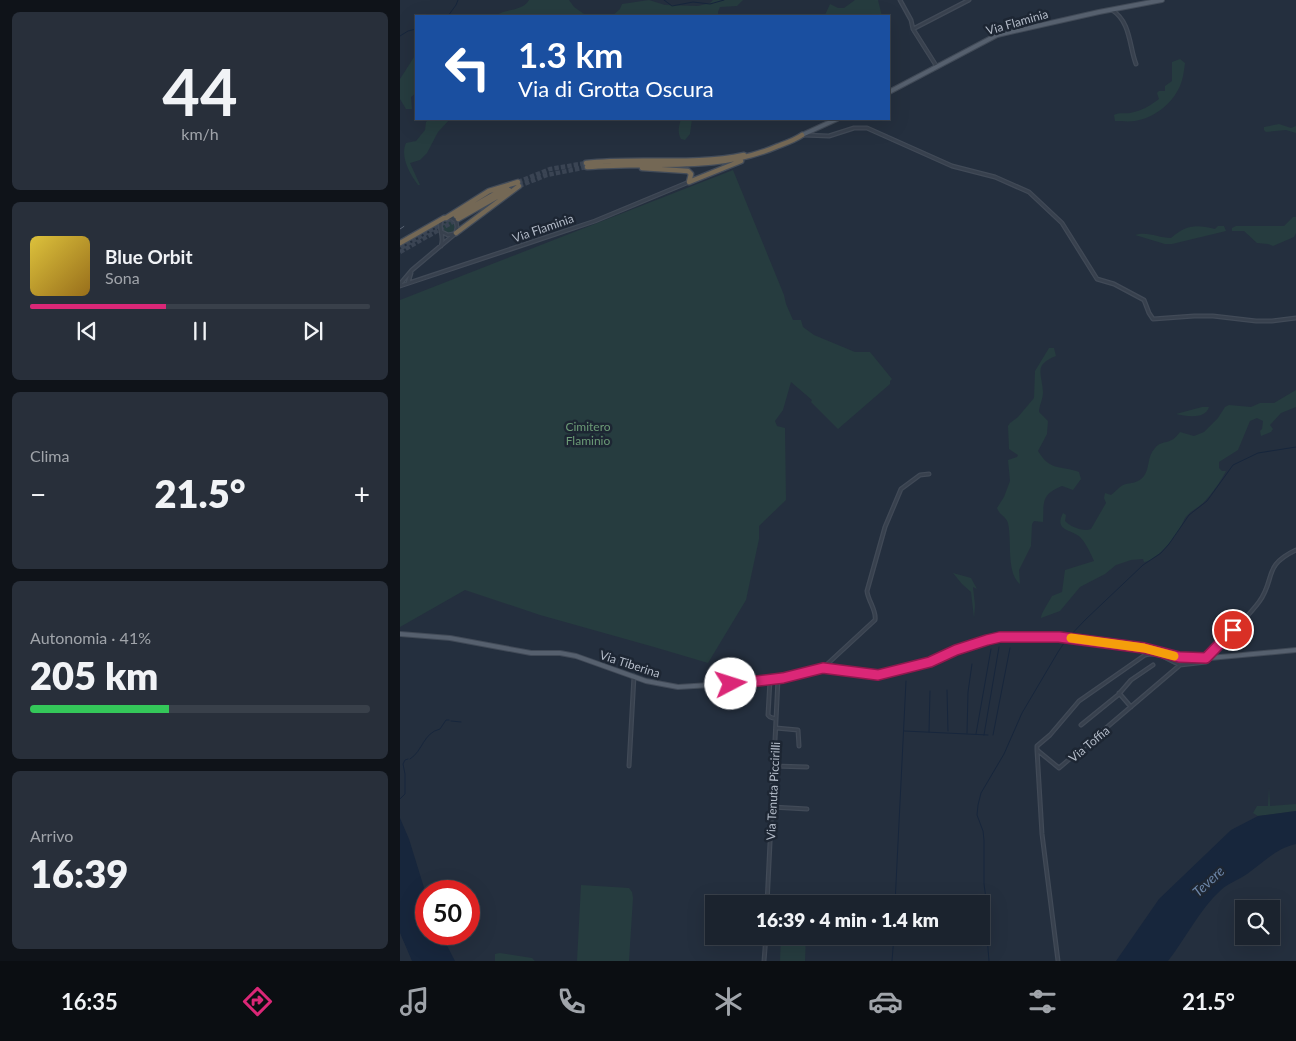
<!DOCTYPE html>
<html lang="it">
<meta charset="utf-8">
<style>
body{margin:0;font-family:Lato,sans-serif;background:#282f3a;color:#f1f3f6;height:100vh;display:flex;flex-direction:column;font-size:19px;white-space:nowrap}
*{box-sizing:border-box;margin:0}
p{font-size:16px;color:#a0a4aa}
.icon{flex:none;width:28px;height:28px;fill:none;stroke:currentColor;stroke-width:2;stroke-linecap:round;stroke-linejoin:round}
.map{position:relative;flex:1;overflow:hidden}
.panel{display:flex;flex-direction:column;gap:12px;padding:12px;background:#0f1319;width:400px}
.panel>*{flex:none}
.top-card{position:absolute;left:15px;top:15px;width:475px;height:105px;border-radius:0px;box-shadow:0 5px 20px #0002,0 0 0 1px #39404a;background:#1a4fa0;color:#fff;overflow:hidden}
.controls{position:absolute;left:835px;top:900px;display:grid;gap:10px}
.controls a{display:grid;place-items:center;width:45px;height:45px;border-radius:0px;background:#1b232e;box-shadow:0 5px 20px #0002,0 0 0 1px #39404a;font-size:25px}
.speed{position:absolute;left:15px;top:880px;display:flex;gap:10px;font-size:25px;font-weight:700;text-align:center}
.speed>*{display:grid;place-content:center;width:65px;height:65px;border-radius:50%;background:#1b232e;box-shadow:0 5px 20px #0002,0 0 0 1px #39404a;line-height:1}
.speed .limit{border:8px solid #d22;background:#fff;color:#111}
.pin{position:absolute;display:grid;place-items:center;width:42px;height:42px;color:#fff;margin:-21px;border:2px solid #fff;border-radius:50%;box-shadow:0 1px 5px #0007}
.me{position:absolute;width:55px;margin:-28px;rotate:85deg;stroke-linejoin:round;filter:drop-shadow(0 0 4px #0008)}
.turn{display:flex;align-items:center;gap:18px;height:105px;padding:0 20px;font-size:22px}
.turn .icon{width:65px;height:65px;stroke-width:2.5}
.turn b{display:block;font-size:35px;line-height:42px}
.big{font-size:38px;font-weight:800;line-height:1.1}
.panel .tile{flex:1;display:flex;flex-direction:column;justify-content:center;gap:8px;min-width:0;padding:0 18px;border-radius:8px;background:#282f3a}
.panel .dial{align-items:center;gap:0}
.dial b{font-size:65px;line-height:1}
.song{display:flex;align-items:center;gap:15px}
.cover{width:60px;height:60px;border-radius:8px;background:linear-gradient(135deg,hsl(50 70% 55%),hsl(40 70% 35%))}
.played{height:5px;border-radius:2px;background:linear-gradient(90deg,#db2777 40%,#39404a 40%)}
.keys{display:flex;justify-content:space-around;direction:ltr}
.heat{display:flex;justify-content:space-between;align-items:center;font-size:28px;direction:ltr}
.charge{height:8px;border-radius:4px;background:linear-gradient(90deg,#34c759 41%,#39404a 0)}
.trip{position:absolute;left:305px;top:895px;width:285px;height:50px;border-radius:0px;background:#1b232e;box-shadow:0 5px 20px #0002,0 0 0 1px #39404a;font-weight:800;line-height:50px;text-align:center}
.menu{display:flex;height:80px;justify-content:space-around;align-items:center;background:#0b0e12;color:#a0a4aa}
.menu .icon{width:35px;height:35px}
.menu .current{color:#db2777}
.menu b{font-size:22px;color:#f1f3f6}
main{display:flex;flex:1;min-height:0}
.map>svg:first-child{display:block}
.green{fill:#263c3f}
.water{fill:#17263c}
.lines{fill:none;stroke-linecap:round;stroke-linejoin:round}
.stream{stroke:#17263c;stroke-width:1}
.highway-tunnel{stroke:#3a4453;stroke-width:4.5;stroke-dasharray:4.5 2;stroke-linecap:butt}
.minor-casing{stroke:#414a57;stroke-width:5}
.major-casing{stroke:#414a57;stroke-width:6}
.highway-casing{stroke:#434c59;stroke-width:7}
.minor{stroke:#38414e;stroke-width:2.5}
.major{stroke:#56606e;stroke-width:4}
.highway{stroke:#746855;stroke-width:4.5}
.rail{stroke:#5a6575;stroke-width:1;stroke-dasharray:5 5;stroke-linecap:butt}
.route-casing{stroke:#8e194d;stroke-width:12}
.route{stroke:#db2777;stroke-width:9}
.slow{stroke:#f59e0b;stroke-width:9}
.labels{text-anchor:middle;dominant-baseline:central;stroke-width:5;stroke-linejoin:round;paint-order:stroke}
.street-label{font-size:12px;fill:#b4bcc9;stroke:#1d2633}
.park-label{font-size:12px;fill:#6b9a76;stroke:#1d2633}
.water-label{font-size:14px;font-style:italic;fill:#6d86a8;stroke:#1d2633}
</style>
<main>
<section class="panel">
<div class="tile dial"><b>44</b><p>km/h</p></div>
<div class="tile">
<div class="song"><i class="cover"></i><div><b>Blue Orbit</b><p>Sona</p></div></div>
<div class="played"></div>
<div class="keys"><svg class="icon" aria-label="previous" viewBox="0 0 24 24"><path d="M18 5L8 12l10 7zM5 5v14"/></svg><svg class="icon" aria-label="pause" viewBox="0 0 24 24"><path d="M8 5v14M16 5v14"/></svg><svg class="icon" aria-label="next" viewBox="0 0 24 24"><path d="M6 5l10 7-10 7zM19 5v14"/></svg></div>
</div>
<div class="tile"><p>Clima</p>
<div class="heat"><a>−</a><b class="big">21.5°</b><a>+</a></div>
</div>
<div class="tile"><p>Autonomia · 41%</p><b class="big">205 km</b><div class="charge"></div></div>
<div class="tile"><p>Arrivo</p><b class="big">16:39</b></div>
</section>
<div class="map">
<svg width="896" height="961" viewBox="0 0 896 961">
<rect width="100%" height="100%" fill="#242f3e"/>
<path class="green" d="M129,0H169L174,7L187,16H96C106,8 122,12 129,0Z
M249,0L265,5L298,6L310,3L313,0H343L337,6L320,7L318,12V16H212L220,9L222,4Z
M455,0H478L482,16H422L425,15L430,4L438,8H444Z
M16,54V93L11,97L12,109H6L0,99V79Z
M780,59L785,63C784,71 783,79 780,86C772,104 754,118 735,121C728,122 721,121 715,121L714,115C720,112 724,114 730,113C741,111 750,106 759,99L757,93L759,91H765V86L772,81V62Z
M29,119H50L38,132L27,153L20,160L10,163L20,185H18C9,173 0,156 6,143L16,141L25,130L26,122Z
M281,119H292L290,134L285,140L281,139C277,132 279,126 281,119Z
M879,124L891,128L896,126V133L886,130L866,132L864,130V127Z
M333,170L384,295L386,304L393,320H401L403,327L414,335L455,352H470L492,379L490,381V384L438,429L411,402L412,400L391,382L383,410L375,421L377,426L385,428L386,500L359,526V539L346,600L308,663L254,647L140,615L65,590L0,627V300Z
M893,217H896V233L894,237L873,246L868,244L857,243L844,231H832V228L836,226H884Z
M43 227a6 6 0 1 1 12 0a6 6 0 1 1-12 0Z
M818,226H824L826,231L772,244H765L735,235C748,231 758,238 771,238C786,225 795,224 815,229Z
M649,348H654L656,356C633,365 642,373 643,392C643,400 639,405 639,412L648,421L647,434L638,451C651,472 660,465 679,472L681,479L673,490L662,486C641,495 644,501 643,522L634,521L632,524L631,546L619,570L620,584C606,573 612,540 608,523C606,516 599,515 597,508L604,497L610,481L608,460L617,457L618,455L609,449L608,426L610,423L618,417L634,398L635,371Z
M896,390V407L881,413L870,425L873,429L871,432L861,436L860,431L862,429L863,421L857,418L850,421L838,450L819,462V468L822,471H826C821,481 811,495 803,503C798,508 790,511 785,518C783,521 782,525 780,528C774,539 756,561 744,562L743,559L731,560L716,565L705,574L680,587L660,611L641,618C641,613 649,602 652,596L662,592L665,570L694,561C691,554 686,543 680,537C670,529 654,531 663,513L666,515L665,521C671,527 683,532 691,529L706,503L704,498L705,493L711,495C715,492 719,487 723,485C731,482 738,484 744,476C750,468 747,456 755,448C764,438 769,447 780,432L794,436L804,432L818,418L825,407L829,405L851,407L860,403H874Z
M802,407H809C805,420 786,416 776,414Z
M553,573L571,578L577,589L573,587L575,605L574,618L571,592L562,584Z
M869,788L870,806L896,804V811L858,816L853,813L857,806H868Z
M181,885L229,888L232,892L233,898L229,961H177Z
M381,936H406L405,961H380Z
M100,953L132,958L135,961H95V954Z"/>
<path class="water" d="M896,811V844C875,849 864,862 847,874C839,880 828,883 821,890C799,910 786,938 768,961H716L759,899L831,830L858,816Z
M0,818L9,839L26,894V934H41L55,961H12L0,933Z"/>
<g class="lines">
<path class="stream" d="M264,0L272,6L293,2L310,4L324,0
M48,16L56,5L58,0
M0,36L8,31L16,29
M547,690L548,731
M51,721L61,722
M504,731L588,735
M529,732L530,691
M567,733L568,692L572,664
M576,734L591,649
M584,735L599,647
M593,735L610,648
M10,759C23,751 23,733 40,729L46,720H49
M0,799L5,794V774L3,764L5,760L8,759
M495,904L506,681
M492,961L494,936
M589,961L586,923L588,914L584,884V840L583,831L577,815L578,805L581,793L604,754L622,713L658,652L666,640L685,620L743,565L761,553L769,544L789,515L807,501L833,465L858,453L896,447"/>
<path class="highway-tunnel" d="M118,182L150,169L186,163
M119,186L147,175L187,167
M1,248L55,216
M0,252L58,219"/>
<defs>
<path id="minor" d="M500,0L511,20L513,29
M712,10C731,22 729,46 736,64
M537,67L513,29L569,0
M404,135L429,136L454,128H467L552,166L595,177L629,192L662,223L697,279L714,284L744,300L749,313L753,319L794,316H813L856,321H872L896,318
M41,221C38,230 45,236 41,246
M42,232L48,235L53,234
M8,283L11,273
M0,284L12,270L56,233L57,227L56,221L52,218H48
M0,286L195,221L289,182
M780,665L659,768L637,750V746L650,735L679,701L745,655L750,654L760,655L780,665L806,662L807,656C824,639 844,622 859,602C876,579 862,566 896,550
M423,668L475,620C477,611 468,601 467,591L485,527L501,489L520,475L529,474
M370,680L368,715L370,717L376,719
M719,693L731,707
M681,725L718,695L731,680L753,665
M376,728L398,730L399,746
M637,750L642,834L658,961
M229,766L234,676
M374,766L407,767
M372,807L407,809
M367,904L378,679
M364,961L366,936"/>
<path id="major" d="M489,92L597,35L699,12L762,0
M402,135L437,119
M0,634L50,638L131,653H160L176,656L246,681L278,687L359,682L383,678L423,668L479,675L530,662L556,650L587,640L600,637H665L744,648L779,657L799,659L896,650"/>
<path id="highway" d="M186,163C239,157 292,166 344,155
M187,167C252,161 316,173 378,146C386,143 395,140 402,135
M242,168L288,171L291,174L289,182
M289,182L341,161
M56,216L107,187
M46,218L89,191L118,182
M58,219L109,190
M56,233L119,186
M0,243L44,218"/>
</defs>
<use href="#minor" class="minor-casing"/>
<use href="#major" class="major-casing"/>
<use href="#highway" class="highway-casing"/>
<use href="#minor" class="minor"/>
<use href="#major" class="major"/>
<use href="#highway" class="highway"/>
<path class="rail" d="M0,229L6,225"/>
</g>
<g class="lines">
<defs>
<path id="route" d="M331,684L383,678L423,668L478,675L530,662L556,650L587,640L600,637H659L744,648L779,657L806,658L833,630"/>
</defs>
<use href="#route" class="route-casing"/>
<use href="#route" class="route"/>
<path class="slow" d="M671,638L744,648L774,656"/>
</g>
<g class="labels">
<g class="street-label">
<text transform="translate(617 22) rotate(-16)">Via Flaminia</text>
<text transform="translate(143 228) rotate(-19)">Via Flaminia</text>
<text transform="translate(230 664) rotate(18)">Via Tiberina</text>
<text transform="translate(689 744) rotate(-40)">Via Toffia</text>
<text transform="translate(373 791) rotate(-87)">Via Tenuta Piccirilli</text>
</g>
<g class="park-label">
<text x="188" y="426">Cimitero<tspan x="188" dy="14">Flaminio</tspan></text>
</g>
<g class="water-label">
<text transform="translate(808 881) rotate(-43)">Tevere</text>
</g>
</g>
</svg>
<div class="controls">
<a><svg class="icon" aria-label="search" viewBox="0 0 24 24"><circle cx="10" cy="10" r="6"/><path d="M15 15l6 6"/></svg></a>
</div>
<div class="speed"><div class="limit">50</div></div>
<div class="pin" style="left:833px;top:630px;background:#d93025"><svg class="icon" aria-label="arrive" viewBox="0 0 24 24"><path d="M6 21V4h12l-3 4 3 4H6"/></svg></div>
<svg class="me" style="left:331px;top:684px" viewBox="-20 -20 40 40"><circle r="19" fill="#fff"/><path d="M0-13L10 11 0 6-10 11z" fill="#db2777"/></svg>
<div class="trip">16:39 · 4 min · 1.4 km</div>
<div class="top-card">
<div class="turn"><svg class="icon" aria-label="left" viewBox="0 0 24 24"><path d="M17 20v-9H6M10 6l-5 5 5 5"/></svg><div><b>1.3 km</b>Via di Grotta Oscura</div></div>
</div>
</div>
</main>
<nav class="menu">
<b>16:35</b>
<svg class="icon current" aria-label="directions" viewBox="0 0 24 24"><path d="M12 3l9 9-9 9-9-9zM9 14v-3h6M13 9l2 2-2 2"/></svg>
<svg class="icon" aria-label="music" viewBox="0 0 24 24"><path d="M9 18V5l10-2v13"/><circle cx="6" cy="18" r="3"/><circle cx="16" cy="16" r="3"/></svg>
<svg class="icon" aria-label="phone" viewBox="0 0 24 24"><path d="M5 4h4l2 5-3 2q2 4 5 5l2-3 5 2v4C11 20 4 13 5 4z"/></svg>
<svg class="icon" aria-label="climate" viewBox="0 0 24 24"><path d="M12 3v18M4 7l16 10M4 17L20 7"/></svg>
<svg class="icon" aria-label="car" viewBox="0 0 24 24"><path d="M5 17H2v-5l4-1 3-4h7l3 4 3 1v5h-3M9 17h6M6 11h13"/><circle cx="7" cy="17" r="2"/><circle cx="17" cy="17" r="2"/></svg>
<svg class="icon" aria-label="filters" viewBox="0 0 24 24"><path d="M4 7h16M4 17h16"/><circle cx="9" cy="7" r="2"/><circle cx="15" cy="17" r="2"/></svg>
<b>21.5°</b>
</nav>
